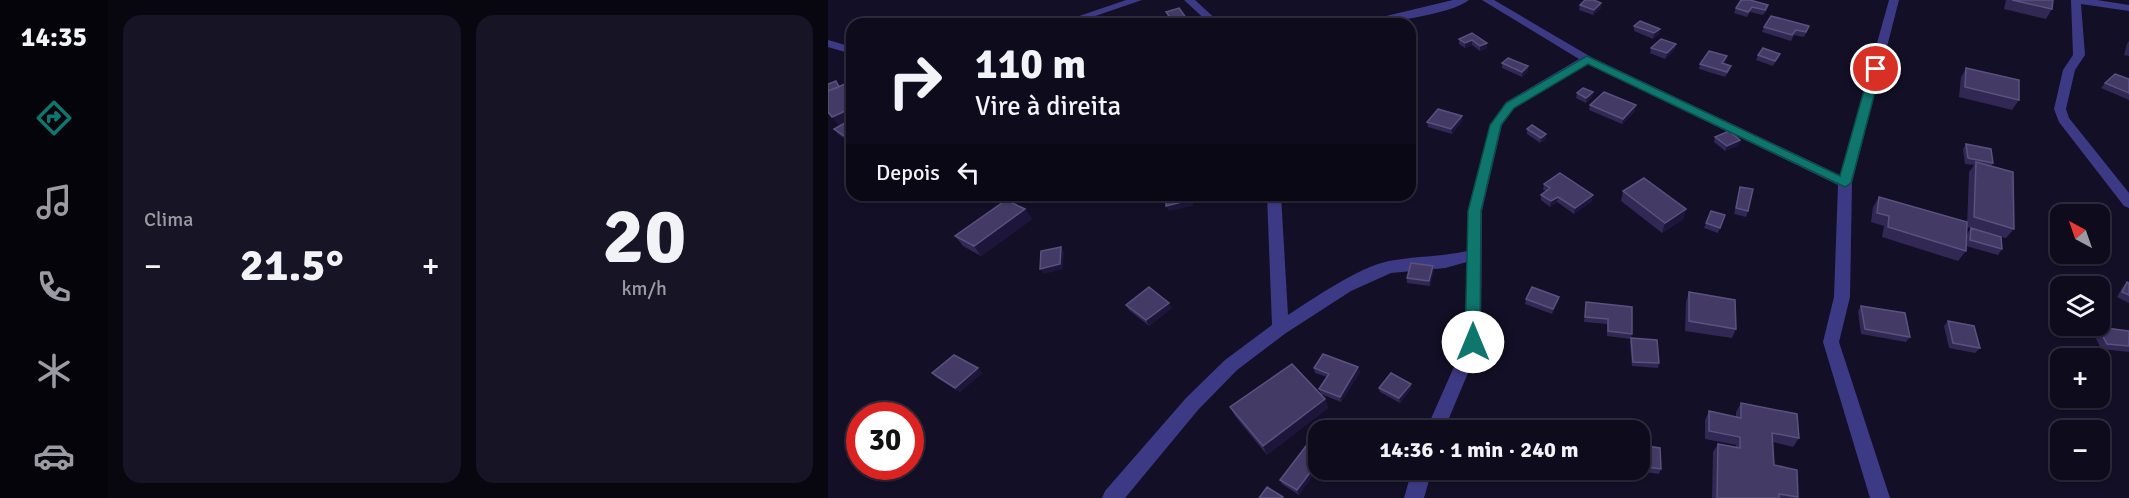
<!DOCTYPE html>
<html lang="pt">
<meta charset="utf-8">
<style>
body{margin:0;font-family:Signika,sans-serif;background:#171425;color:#f1f3f6;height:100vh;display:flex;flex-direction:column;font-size:22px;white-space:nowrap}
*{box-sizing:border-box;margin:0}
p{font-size:20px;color:#9b9ba3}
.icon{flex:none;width:33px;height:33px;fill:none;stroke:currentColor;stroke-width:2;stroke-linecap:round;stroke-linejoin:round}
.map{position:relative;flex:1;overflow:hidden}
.drawer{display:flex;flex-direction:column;gap:15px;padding:15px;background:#08060f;width:720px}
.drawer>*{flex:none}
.hud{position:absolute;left:18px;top:18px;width:570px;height:183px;border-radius:18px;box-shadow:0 2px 4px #0004,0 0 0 2px #2e2b3b;background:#0e0b1c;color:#f1f3f6;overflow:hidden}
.needle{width:39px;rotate:320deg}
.buttons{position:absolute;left:1222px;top:204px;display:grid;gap:12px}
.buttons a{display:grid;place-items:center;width:60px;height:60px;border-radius:12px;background:#0e0b1c;box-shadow:0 2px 4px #0004,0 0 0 2px #2e2b3b;font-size:30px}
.speed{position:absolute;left:18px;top:402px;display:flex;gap:12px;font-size:30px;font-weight:700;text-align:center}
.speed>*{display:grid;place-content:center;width:78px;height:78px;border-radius:50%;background:#0e0b1c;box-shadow:0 2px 4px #0004,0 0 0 2px #2e2b3b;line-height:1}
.speed .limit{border:9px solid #d22;background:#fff;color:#111}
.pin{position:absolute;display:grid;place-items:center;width:51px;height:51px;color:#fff;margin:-26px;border:3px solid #fff;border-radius:50%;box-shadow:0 2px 6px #0007}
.me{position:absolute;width:66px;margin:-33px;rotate:0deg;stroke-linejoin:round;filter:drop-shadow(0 0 4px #0008)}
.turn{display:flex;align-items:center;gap:21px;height:126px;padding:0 30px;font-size:27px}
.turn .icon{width:78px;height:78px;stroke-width:2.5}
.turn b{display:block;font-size:42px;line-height:51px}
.then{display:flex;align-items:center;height:57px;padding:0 30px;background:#0003;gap:12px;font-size:22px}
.big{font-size:45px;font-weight:700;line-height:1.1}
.drawer .widget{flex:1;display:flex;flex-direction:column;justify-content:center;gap:9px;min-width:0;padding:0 21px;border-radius:18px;background:#171425}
.drawer .dial{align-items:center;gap:0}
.dial b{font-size:78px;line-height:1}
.heat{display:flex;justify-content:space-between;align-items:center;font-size:33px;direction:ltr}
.drawer .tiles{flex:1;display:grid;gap:15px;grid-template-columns:repeat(2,1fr)}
.trip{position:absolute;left:480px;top:420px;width:342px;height:60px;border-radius:18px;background:#0e0b1c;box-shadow:0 2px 4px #0004,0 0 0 2px #2e2b3b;font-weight:700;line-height:60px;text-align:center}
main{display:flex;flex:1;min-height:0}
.tabs{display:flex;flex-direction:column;width:108px;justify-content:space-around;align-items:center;background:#06040b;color:#9b9ba3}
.tabs .icon{width:42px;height:42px}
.tabs .selected{color:#0f766e}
.tabs b{font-size:27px;color:#f1f3f6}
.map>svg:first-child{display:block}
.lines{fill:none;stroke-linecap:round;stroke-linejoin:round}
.street{fill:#3d3a85;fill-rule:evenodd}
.wall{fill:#312854}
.shaded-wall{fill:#1d163a}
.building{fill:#433a66;stroke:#5a527e;stroke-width:1.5}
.route{fill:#0f766e;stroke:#0a4d48;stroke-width:1.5}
</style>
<main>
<nav class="tabs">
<b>14:35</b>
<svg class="icon selected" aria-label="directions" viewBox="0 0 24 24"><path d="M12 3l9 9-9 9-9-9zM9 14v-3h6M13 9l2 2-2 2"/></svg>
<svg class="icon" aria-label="music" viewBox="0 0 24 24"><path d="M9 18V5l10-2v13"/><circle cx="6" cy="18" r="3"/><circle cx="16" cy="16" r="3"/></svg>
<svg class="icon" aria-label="phone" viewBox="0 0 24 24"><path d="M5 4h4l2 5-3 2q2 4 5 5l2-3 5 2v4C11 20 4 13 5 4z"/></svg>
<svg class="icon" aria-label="climate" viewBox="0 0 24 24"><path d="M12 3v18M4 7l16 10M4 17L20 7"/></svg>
<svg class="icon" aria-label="car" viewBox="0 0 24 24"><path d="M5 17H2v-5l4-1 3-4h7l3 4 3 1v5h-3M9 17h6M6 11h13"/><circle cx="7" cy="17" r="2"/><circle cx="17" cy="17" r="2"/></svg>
</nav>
<section class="drawer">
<div class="tiles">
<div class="widget"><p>Clima</p>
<div class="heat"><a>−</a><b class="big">21.5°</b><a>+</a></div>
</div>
<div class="widget dial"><b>20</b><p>km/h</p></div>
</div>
</section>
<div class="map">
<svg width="1301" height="498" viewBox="0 0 1301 498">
<rect width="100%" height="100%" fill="#130f26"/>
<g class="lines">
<path class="street" d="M298,0H314L244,24H228Z
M356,0H367L393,24H382Z
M625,0H641C624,14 555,24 532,24L533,22Z
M654,0H666L763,57L1012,175L1061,0H1071L1024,183L1022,297L1011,342L1062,498H1042L995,342L1006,297L1010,185L759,64L686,108L674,125L654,211L653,342L616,430H598L637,342L639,262L617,268L563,273L523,291L458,333L409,370L370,410L297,498H274L277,491L358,398L397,360L444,325L439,195H453L460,315C486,298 531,267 561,261C587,256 613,257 639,251L640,211L662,125L678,102L751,59Z
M1243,0H1269L1301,5V11L1253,4L1257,55L1247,70L1238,109L1241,118L1301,193V208L1296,206L1231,122L1226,109L1235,70L1245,55Z
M0,40L24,47V54L0,47Z
M584,470H604L596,498H576Z"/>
</g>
<path class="wall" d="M1178,0H1225L1224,9L1218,19L1176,9Z
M773,3V8L765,15L751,10L752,5Z
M940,5L939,10L935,15L922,12L919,17L906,13L908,8Z
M338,12L359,19L361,24H345L340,17Z
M943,16L979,31L976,37L966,35L963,41L934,32L936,27Z
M806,26L831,34L825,39L806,31Z
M644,33L659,48L652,51L644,45L637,48L631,44V39Z
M1301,41V56L1296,55L1299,44Z
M848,44L847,49L837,59L822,53L823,48Z
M930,55L950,59L945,66L928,60Z
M899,56L896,63L901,71L897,77L871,69L872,64Z
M674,63L700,66V71L694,77L674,68Z
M1138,68L1191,100L1184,110L1131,97L1133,77Z
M1301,79V100L1273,88L1277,83Z
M8,81L12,86L24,81V141L22,142L10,134L6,129L12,126L0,112Z
M765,92L764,97L758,103L748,98L749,93Z
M762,105L807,111L794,124L761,110Z
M634,116V121L624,134L600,127L599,122Z
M699,129L718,134V139L712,143L699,134Z
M887,137L912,140L910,146L897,151L886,142Z
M1138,144L1165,163L1163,166L1186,229L1178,238L1173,237L1174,249L1170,255L1138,246L1139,234L1143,228L1154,231L1139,227L1141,172L1146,165L1137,164L1135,149Z
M716,184L764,201L746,214L729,202L722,207L713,200V195L718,191L715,190Z
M912,187L920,211L918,217L906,214Z
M795,191L858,209L855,219L834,233L793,201Z
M1051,197L1138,251L1130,261L1054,237L1056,226L1043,222L1045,207Z
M197,209L204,219L153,256L135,246L127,236Z
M883,211L897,215L890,233L876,228Z
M606,271L602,286L579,283V278Z
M1299,282L1301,283V303L1289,297L1294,288Z
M861,292L908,329L904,338L857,331L858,302Z
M731,297L730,302L724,314L697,304L698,299Z
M758,302L804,334L803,338L831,363L830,368L804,366L802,343L803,339L779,336V324L756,322Z
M298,305L344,308L321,326L301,310Z
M1033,306L1082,337L1078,342L1033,334L1030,311Z
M1120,321L1152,348L1147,353L1121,348L1116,326Z
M1270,327L1301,331V352L1273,349L1265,332Z
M486,368L532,372L513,402L493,394L491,389L499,377L487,373Z
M104,373H154L132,392L109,378Z
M551,388L583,389L572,403L552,392Z
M497,399L500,408L439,455L407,416L402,407Z
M913,403L971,438L965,447L945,442L946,465L970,498H884L885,452L890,444L908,447V445L877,439V420L881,411L908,417V412Z
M812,445L833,469L831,474L810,471V470H812Z
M490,453L471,495L454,484L452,480Z"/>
<path class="shaded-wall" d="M773,3V8L765,15L766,10Z
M359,19L361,24H347L346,23Z
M832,29L831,34L825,39L826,33Z
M644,40V45L637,48V43Z
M659,43V48L652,51V46Z
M848,44L847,49L837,59L839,53Z
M952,54L950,59L945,66L947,61Z
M700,66V71L694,77V72Z
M765,92L764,97L758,103V98Z
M808,105L807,111L794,124L795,119Z
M24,108V121L12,126L4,117Z
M634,116V121L624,134L623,129Z
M24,134V141L22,142L18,137Z
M718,134V139L712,143L713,138Z
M912,140L910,146L897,151L899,146Z
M362,195H364L365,206L341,211L338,206Z
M765,195L764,201L746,214L747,208Z
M730,197L729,202L722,207L723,201Z
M197,209L204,219L153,256L146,246Z
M858,209L855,219L834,233L837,223Z
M233,247L236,252L235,269L216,274L212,269Z
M605,266L606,271L602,286L601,281Z
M731,297L730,302L724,314L725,309Z
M341,303L344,308L321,326L318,320Z
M530,367L532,372L513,402L512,397Z
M150,368L154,373L132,392L127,388Z
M583,384V389L572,403L571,398Z
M497,399L500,408L439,455L435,446Z
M490,462V469L471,495L469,490Z"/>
<path class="building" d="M757,0H766L773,3L766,10L752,5Z
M913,0H922L940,5L937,10L924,7L920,12L908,8Z
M1184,0H1225L1224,9Z
M351,8L359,19L346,23L338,12Z
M943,16L981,26L978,32L968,30L964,35L936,27Z
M83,17L88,24H62Z
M812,21L832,29L826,33L806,26Z
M644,33L659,43L652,46L644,40L637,43L631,39Z
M833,39L848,44L839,53L823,48Z
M935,48L952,54L947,61L930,55Z
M881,51L899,56L894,63L903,66L899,72L872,64Z
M680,58L700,66L694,72L674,63Z
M1138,68L1191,80V100L1137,87Z
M1287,74L1301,79V93L1277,83Z
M8,81L11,87L0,91V84Z
M24,81V108L4,117L0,112V91Z
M755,88L765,92L758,98L749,93Z
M776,92L808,105L795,119L762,105Z
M610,109L634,116L623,129L599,122Z
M24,119V134L18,137L6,129Z
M704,125L718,134L713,138L699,129Z
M901,131L912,140L899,146L887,137Z
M1138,144L1163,149L1165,163L1140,158Z
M1148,162L1185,172L1186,229L1146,217Z
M732,173L765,195L747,208L730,197L723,201L713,195L722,188L716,184Z
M816,178L858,209L837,223L795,191Z
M912,187L925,189L920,211L908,208Z
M338,195H362V200L338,206Z
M1051,197L1139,222L1138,251L1060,227L1061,216L1049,213Z
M178,200L197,209L146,246L127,236Z
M883,211L897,215L892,228L878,223Z
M1143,228L1173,237L1174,249L1142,240Z
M233,247L232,264L212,269L213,251Z
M583,263L605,266L601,281L579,278Z
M1299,282L1301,283V295L1294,292Z
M321,287L341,303L318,320L298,305Z
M704,287L731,297L725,309L698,299Z
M861,292L907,300L908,329L861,321Z
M758,302L804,307V334L780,331V319L757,317Z
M1033,306L1077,313L1082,337L1037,329Z
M1120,321L1146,326L1152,348L1125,343Z
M1270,327L1301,331V346L1279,344Z
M803,338L829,340L831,363L805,362Z
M495,354L530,367L512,397L491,389L501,374L486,368Z
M126,355L150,368L127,388L104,373Z
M464,364L497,399L435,446L402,407Z
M563,373L583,384L571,398L551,388Z
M913,403L969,414L971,438L944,433L946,465L969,470L970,497L951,494V498H889L890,444L912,448V437L881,431V411L913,418Z
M812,445L832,448L833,469L812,466Z
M478,446L490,453V462L469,490L452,480Z
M439,487L455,497L454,498H431Z"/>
<path class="route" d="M759,56L1012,176L1042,69L1048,66L1053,69L1023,183L1017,187L760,64L686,108L673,125L653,211L652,342L650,347L645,349L639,347L637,342L640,211L662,125L678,103Z"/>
</svg>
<div class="buttons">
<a><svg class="needle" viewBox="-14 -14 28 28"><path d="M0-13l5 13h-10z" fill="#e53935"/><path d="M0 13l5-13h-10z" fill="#9b9ba3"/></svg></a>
<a><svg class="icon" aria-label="layers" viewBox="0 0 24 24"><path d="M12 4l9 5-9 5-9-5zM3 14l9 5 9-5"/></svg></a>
<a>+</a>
<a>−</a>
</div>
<div class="speed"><div class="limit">30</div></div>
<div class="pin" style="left:1048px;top:69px;background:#d93025"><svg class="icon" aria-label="arrive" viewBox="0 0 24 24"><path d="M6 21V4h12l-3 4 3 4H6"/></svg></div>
<svg class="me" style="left:645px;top:342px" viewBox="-20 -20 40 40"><circle r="19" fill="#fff"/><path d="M0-13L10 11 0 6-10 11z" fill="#0f766e"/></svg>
<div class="trip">14:36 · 1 min · 240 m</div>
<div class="hud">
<div class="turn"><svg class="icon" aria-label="right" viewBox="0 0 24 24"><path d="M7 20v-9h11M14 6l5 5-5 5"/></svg><div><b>110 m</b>Vire à direita</div></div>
<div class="then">Depois<svg class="icon" aria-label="left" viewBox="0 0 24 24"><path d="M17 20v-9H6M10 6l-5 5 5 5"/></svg></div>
</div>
</div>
</main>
